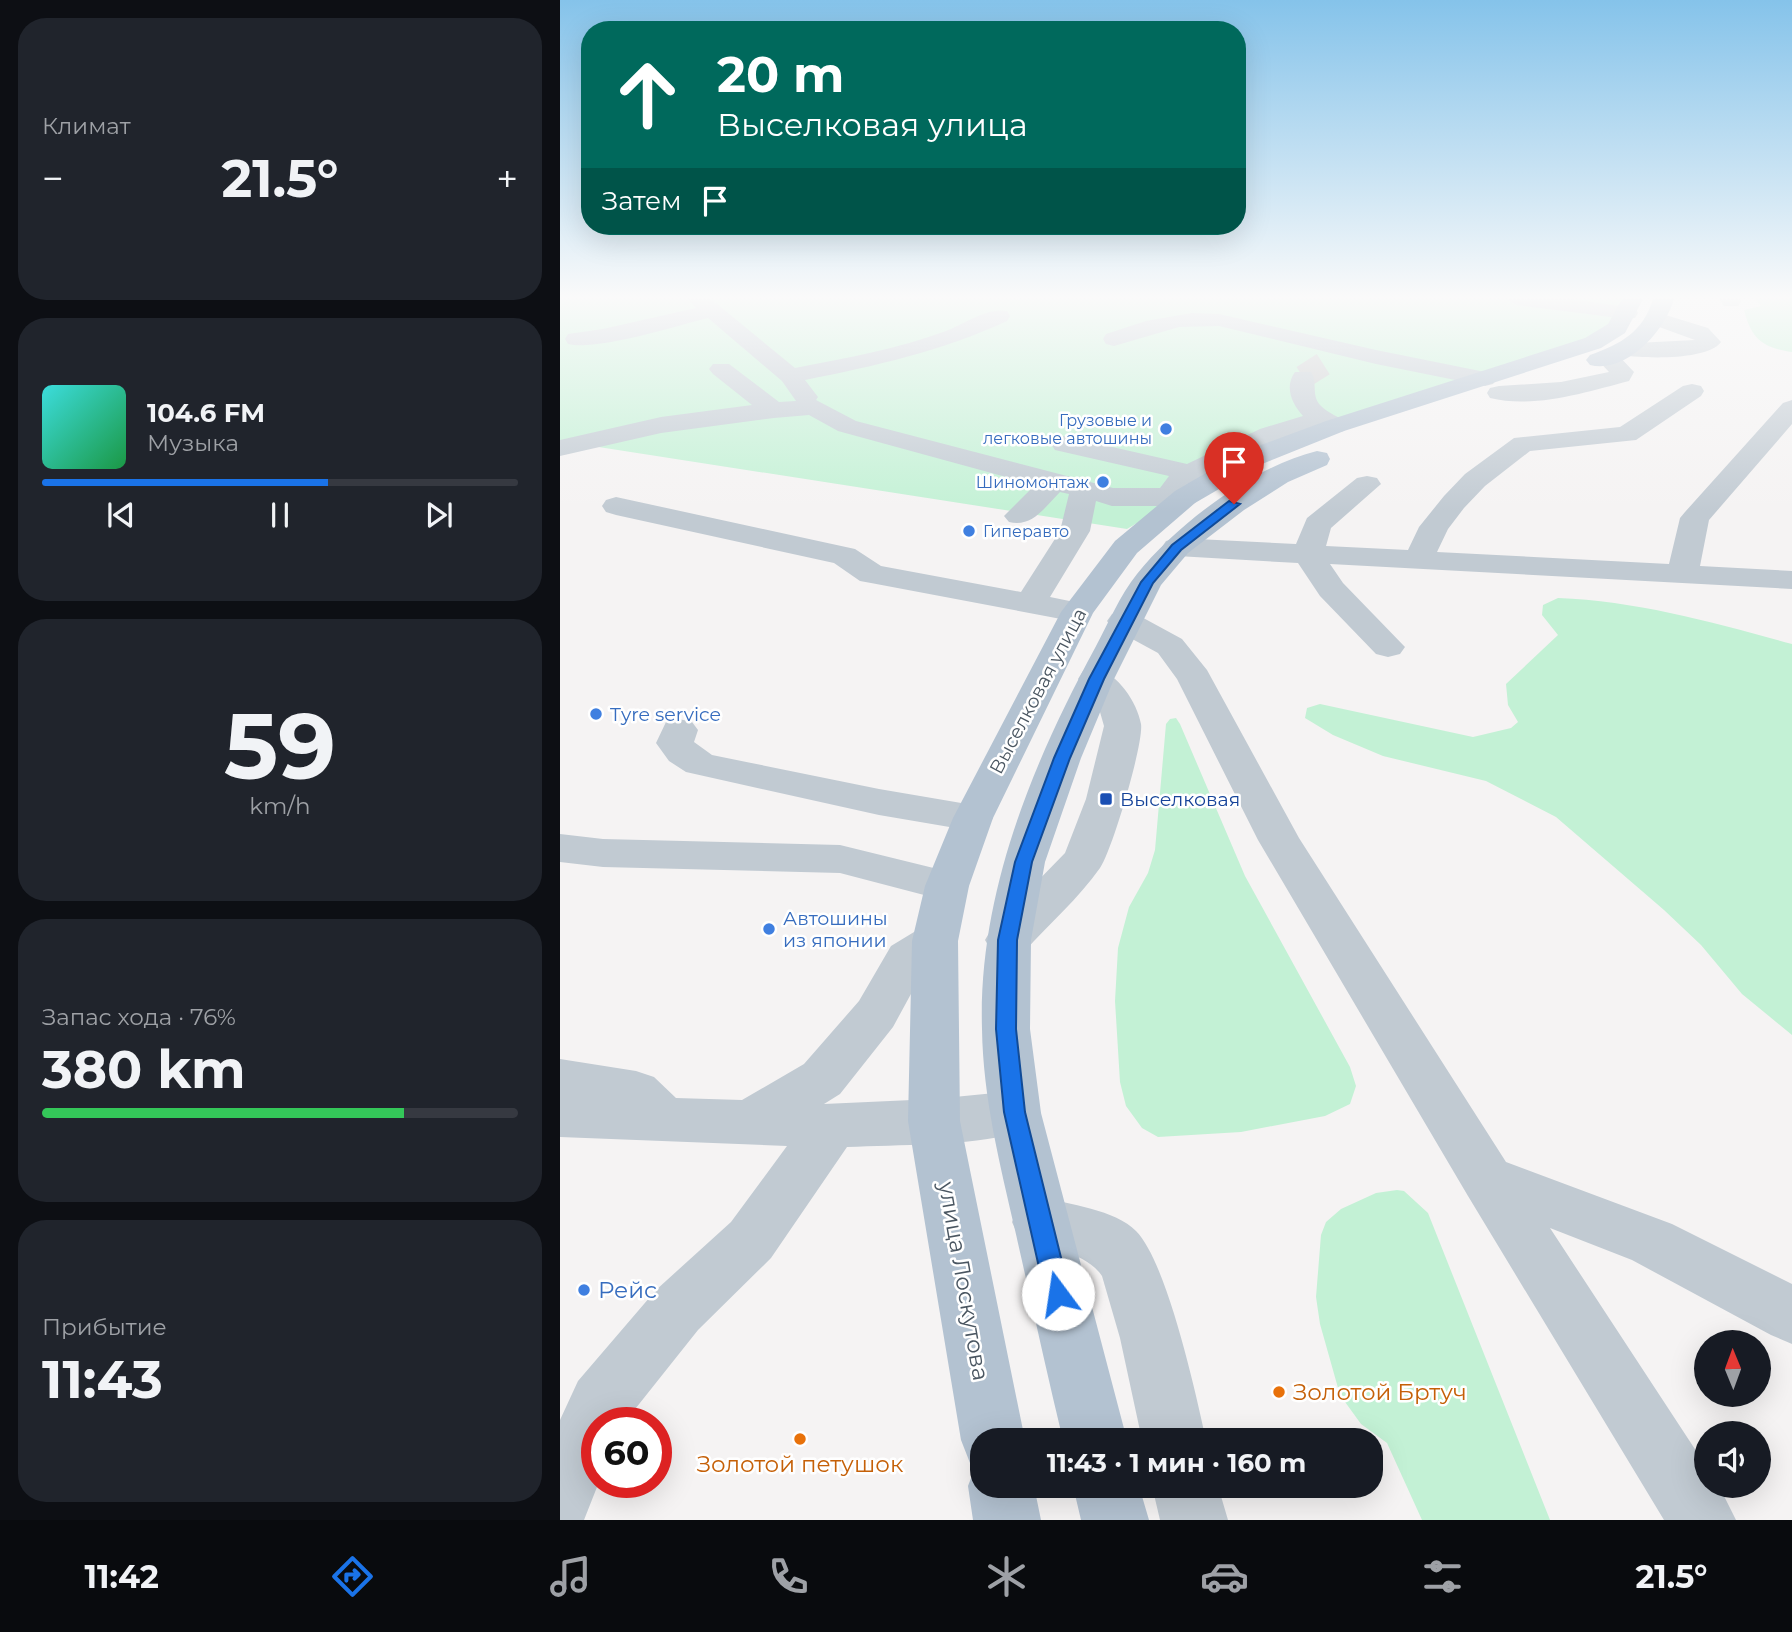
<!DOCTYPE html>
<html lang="ru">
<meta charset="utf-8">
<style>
body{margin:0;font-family:Montserrat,sans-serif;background:#20242c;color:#f1f3f6;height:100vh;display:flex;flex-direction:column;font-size:26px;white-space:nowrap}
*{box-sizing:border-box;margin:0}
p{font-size:23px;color:#9ea1a6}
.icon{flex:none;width:38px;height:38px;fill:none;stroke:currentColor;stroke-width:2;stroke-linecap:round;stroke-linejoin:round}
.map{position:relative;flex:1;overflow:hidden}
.drawer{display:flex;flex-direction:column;gap:18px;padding:18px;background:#0d0f14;width:560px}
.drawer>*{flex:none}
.top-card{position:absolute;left:21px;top:21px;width:665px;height:214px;border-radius:28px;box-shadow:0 7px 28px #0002;background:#00695c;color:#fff;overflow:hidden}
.needle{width:46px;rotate:359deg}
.buttons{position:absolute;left:1134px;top:1330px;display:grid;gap:14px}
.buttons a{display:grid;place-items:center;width:77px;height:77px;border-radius:50%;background:#171b24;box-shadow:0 7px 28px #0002;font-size:35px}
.speed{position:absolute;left:21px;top:1407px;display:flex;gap:14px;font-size:35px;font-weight:700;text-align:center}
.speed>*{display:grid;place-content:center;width:91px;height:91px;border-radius:50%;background:#171b24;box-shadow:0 7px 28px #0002;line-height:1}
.speed .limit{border:10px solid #d22;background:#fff;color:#111}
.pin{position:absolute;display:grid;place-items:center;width:60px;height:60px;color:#fff;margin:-72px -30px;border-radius:50% 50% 50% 0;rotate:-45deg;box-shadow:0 0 7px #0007}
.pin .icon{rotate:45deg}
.me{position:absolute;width:77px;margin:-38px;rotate:346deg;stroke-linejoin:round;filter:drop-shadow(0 0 5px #0008)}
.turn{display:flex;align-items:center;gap:24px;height:147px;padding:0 21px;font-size:32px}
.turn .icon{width:91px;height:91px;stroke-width:2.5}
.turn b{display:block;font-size:49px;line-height:60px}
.then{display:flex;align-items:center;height:66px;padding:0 21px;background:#0003;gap:14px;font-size:26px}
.big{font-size:52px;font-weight:700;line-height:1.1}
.drawer .tile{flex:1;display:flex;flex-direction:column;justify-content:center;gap:10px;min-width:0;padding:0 24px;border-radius:28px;background:#20242c}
.drawer .dial{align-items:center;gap:0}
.dial b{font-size:91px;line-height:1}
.song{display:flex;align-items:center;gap:21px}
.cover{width:84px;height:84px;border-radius:10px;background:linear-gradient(135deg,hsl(180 70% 55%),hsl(140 70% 35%))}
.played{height:7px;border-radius:4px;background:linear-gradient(90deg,#1a73e8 60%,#363941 60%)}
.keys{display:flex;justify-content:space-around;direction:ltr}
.heat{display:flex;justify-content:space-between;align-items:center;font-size:38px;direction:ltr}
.charge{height:10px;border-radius:5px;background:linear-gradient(90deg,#34c759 76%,#363941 0)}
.trip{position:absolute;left:410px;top:1428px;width:413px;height:70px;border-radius:28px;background:#171b24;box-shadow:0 7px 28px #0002;font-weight:700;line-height:70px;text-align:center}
.menu{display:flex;height:112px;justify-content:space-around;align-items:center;background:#090b0e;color:#9ea1a6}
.menu .icon{width:49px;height:49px}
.menu .active{color:#1a73e8}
.menu b{font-size:32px;color:#f1f3f6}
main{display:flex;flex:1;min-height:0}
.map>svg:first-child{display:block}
.green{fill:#c3f1d5}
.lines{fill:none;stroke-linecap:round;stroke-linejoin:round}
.minor-tunnel{stroke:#caccce;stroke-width:24;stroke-dasharray:24 11;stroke-linecap:butt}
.minor{fill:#c1cad2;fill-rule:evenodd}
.major{fill:#b3c2d1;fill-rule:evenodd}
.route{fill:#1a73e8;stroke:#114b97;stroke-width:2}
.shop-dot{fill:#3f7fe0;stroke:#fff;stroke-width:2.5}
.transit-dot{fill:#1a4fb4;stroke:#fff;stroke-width:2.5}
.food-dot{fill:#e8710a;stroke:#fff;stroke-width:2.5}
.labels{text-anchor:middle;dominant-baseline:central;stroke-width:5;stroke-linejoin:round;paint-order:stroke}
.far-shop-label{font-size:16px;fill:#366cbe;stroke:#fff;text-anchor:end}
.street-label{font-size:19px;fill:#4a5661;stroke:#fff}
.shop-label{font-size:19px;fill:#366cbe;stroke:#fff;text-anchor:start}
.transit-label{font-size:19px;fill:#164399;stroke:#fff;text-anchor:start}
.near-street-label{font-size:23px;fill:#4a5661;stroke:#fff}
.near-shop-label{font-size:23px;fill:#366cbe;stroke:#fff;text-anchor:start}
.near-food-label{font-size:23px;fill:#c56008;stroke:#fff;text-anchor:start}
</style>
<main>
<section class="drawer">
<div class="tile"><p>Климат</p>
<div class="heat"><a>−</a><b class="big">21.5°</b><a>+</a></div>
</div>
<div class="tile">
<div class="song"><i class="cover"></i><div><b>104.6 FM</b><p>Музыка</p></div></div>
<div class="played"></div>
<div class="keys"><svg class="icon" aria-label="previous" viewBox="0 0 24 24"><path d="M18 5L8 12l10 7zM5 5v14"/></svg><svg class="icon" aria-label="pause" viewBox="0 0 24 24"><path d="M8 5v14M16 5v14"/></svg><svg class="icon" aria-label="next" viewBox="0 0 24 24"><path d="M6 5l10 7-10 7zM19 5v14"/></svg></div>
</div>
<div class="tile dial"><b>59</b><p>km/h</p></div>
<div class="tile"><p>Запас хода · 76%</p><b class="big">380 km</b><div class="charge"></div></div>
<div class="tile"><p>Прибытие</p><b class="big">11:43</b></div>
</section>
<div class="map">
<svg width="1232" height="1520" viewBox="0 0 1232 1520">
<rect width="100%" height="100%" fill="#f5f3f3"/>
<path class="green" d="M0,299H1064L1053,326L1033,339L684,459L567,529L0,441Z
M1195,299H1232V352C1202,348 1191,338 1184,310L1201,306Z
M998,598C1078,601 1155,623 1232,644V1035L1182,994L1141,945L1104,910L996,817L926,781L823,756L773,735L745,718L747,708L760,704L913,737L951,728L958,722L948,705L946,684L998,635L982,615L983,605Z
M616,718L620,724L685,876L790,1067L796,1086L790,1104L765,1116L681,1132L598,1137L582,1128L566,1106L560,1082L555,1001L558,948L569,907L588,873L595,850L606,724L610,719Z
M837,1190L844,1191L868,1213L990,1520H862L827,1443L801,1424L780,1395L760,1324L756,1297L761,1235L766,1222L781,1209L816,1193Z"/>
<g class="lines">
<path class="minor-tunnel" d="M743,377L765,363"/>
<path class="minor" d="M128,299H151L235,368C286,358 338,349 386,331C404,324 428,307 447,311L450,316L447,321C382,351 315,366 245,380L258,397L256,400L296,421L553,488H600L609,476L495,450L491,444L495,438L504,436L627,464L700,429L743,416C732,404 724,387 735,372H751C758,382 751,395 760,405C768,414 781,416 788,426L784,431C773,434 768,428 758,428C735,428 646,474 628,489L635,491L639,497L635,503L625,506H552L536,501L530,531L490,597L529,605L533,612L529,619L517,622L311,583L300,581L274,563L56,515L46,512L42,506L46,500L56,497L295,549L321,566L461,592L500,531L509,494L500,492C485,507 472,528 449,522L444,516L475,485L278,431L249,415L214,418L101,433L0,456V440L101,417L192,405L153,374L149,369L153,364H169L219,402L236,401L222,381L148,318C115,326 38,351 8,344L5,339L8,334L43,329L136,308Z
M947,299H1010L1067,307L1075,308L1078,313L1075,318L1067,319L957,305Z
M1159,299H1180L1181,302L1178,306H1164Z
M632,313L659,314L816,350L925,372L933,374L937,379L933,384L925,386L816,364L659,326L619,327L554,346L546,344L543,339L546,334L586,321Z
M1099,313L1148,328L1161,342C1148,361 1078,359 1057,354L1074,372L1069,381C1027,392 974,409 930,398L927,393L930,388L939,386L1001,382L1049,372L1035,357L1039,352H1055L1053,349L1056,344L1135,340L1091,324L1088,319L1091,314Z
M1132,384L1141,386L1144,391L1141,396L1076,440L970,451L925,486L904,508L888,529L877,552L1109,564L1120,518L1125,512L1223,403L1232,400V424L1149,520L1140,566L1232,571V589L770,564L783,583L845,647L840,654L828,657L816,654L760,596L738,563L617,556L606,553L602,547L606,541L617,538L736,544L747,518L797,478L807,476L817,478L821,484L771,528L766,546L848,550L859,527L884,496L905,474L954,438L1060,427L1123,386Z
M564,611L576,614L622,639L647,670L739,838L946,1162L1112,1224L1232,1284V1344L1211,1335L1072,1260L990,1228L1146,1466V1486H1159L1176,1520H1104L908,1196L698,840L617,679L598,653L552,628L547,621L552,614Z
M536,668C558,674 577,702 581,724C584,743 552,851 540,868C519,898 489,924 464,952L448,956L432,952L425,940L432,928L505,853L526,799L544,726L538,705L518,679L523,671Z
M119,719L132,722L138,730L134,742L152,755L319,789L413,805L427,809L433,818L427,827L413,831L319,815L126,772L109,761L96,743L106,722Z
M0,834L43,839L280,845L402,875L409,886L402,897L387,901L280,873L43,867L0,862Z
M375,924L391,929L398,941L391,953L364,970L333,1027L280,1094L264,1104L374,1099L455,1091L473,1098L481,1113L473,1128C420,1147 344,1144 287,1147L211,1258L138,1330L64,1423H37V1482H39L24,1520H0V1420L18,1381L96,1290L171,1222L227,1146L0,1137V1059L76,1071L94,1077L116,1098L182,1100L244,1064L299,1001L331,946L359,929Z
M480,1197C508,1204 556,1210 576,1231C607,1262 636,1394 646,1440H582L560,1338L542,1276C524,1250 488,1250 460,1240L452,1222L460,1204Z
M592,1486H658L668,1520H600Z"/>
<path class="major" d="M1062,299H1083L1065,333L1041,348L784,431L702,464L635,503L577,553L533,613L433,818L409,886L398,941L400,1121L465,1440H422V1486H474L481,1520H413L408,1486L416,1465L410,1463L401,1440L348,1121L352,941L365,886L393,818L501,612L555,541L615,491L682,452L766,421L1025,338L1048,324Z
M1093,299H1114C1105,331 1066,374 1030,365L1026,360L1030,355C1061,344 1083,332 1093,299Z
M757,451L767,453L770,459L767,465L728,482L684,510L628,553L601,585L554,679L521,758L485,862L471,940L470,1029L481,1113L567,1440H503C486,1370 471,1300 455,1230C440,1164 423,1098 422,1029C418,895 472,764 535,648C548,624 560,595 577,574C617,524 694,466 757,451Z
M513,1486H579L589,1520H521Z"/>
</g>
<linearGradient id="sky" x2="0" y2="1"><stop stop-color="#85c3ea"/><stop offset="0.58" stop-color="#fafafa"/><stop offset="1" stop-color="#fafafa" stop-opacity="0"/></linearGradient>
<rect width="1232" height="512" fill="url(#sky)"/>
<path class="route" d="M669,501L680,504L621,550L593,583L544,679L510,758L472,862L457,940L456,1029L465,1112L510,1294L506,1302L498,1305L489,1302L485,1294L444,1112L436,1029L438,940L455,862L494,758L529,679L581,582L612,545Z"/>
<g class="shop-dot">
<circle cx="606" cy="429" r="7"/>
<circle cx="543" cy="482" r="7"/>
<circle cx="409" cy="531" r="7"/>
<circle cx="36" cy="714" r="7"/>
<circle cx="209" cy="929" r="7"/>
<circle cx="24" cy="1290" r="7"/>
</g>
<rect class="transit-dot" x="539" y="792" width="14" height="14" rx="3.5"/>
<g class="food-dot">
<circle cx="719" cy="1392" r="7"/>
<circle cx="240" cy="1439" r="7"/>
</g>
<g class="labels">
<g class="far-shop-label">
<text x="592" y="420">Грузовые и<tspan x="592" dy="18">легковые автошины</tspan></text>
<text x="529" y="482">Шиномонтаж</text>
<text x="423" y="531" text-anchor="start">Гиперавто</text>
</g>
<g class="street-label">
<text transform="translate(478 691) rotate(-62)">Выселковая улица</text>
</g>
<g class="shop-label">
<text x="50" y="714">Tyre service</text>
<text x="223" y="918">Автошины<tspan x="223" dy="22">из японии</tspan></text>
</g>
<g class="transit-label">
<text x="560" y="799">Выселковая</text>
</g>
<g class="near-street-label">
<text transform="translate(404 1281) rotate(80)">улица Лоскутова</text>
</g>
<g class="near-shop-label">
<text x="38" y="1290">Рейс</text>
</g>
<g class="near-food-label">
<text x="733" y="1392">Золотой Бртуч</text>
<text x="240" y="1464" text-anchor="middle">Золотой петушок</text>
</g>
</g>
</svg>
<div class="buttons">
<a><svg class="needle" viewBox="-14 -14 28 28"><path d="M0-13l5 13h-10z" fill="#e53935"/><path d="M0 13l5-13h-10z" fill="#9ea1a6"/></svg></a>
<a><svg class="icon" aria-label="sound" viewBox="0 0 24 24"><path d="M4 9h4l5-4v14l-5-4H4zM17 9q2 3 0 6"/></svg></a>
</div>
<div class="speed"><div class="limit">60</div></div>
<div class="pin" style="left:674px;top:504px;background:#d93025"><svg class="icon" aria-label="arrive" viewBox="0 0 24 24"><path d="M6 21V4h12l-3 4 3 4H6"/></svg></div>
<svg class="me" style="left:498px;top:1294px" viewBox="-20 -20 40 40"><circle r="19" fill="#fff"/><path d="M0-13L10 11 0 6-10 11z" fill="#1a73e8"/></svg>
<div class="trip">11:43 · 1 мин · 160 m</div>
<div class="top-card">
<div class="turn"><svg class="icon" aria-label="ahead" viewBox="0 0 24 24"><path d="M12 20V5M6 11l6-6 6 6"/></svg><div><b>20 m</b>Выселковая улица</div></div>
<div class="then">Затем<svg class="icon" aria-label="arrive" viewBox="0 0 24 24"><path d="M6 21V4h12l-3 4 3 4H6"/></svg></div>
</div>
</div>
</main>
<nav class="menu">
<b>11:42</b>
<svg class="icon active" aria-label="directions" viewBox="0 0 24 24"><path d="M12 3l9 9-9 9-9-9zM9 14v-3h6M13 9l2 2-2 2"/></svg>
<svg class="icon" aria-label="music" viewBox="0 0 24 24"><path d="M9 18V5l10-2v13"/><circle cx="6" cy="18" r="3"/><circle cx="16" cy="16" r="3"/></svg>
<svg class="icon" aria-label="phone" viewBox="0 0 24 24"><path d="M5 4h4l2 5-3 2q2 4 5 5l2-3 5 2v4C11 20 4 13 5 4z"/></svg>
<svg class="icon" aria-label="climate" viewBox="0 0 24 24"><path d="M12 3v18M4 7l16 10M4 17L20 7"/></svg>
<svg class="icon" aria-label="car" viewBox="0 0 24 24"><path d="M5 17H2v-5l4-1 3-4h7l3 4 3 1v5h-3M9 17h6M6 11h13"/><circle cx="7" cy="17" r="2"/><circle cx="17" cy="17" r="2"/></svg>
<svg class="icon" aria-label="filters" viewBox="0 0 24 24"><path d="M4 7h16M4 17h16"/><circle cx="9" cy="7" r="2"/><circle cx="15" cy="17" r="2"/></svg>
<b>21.5°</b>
</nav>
